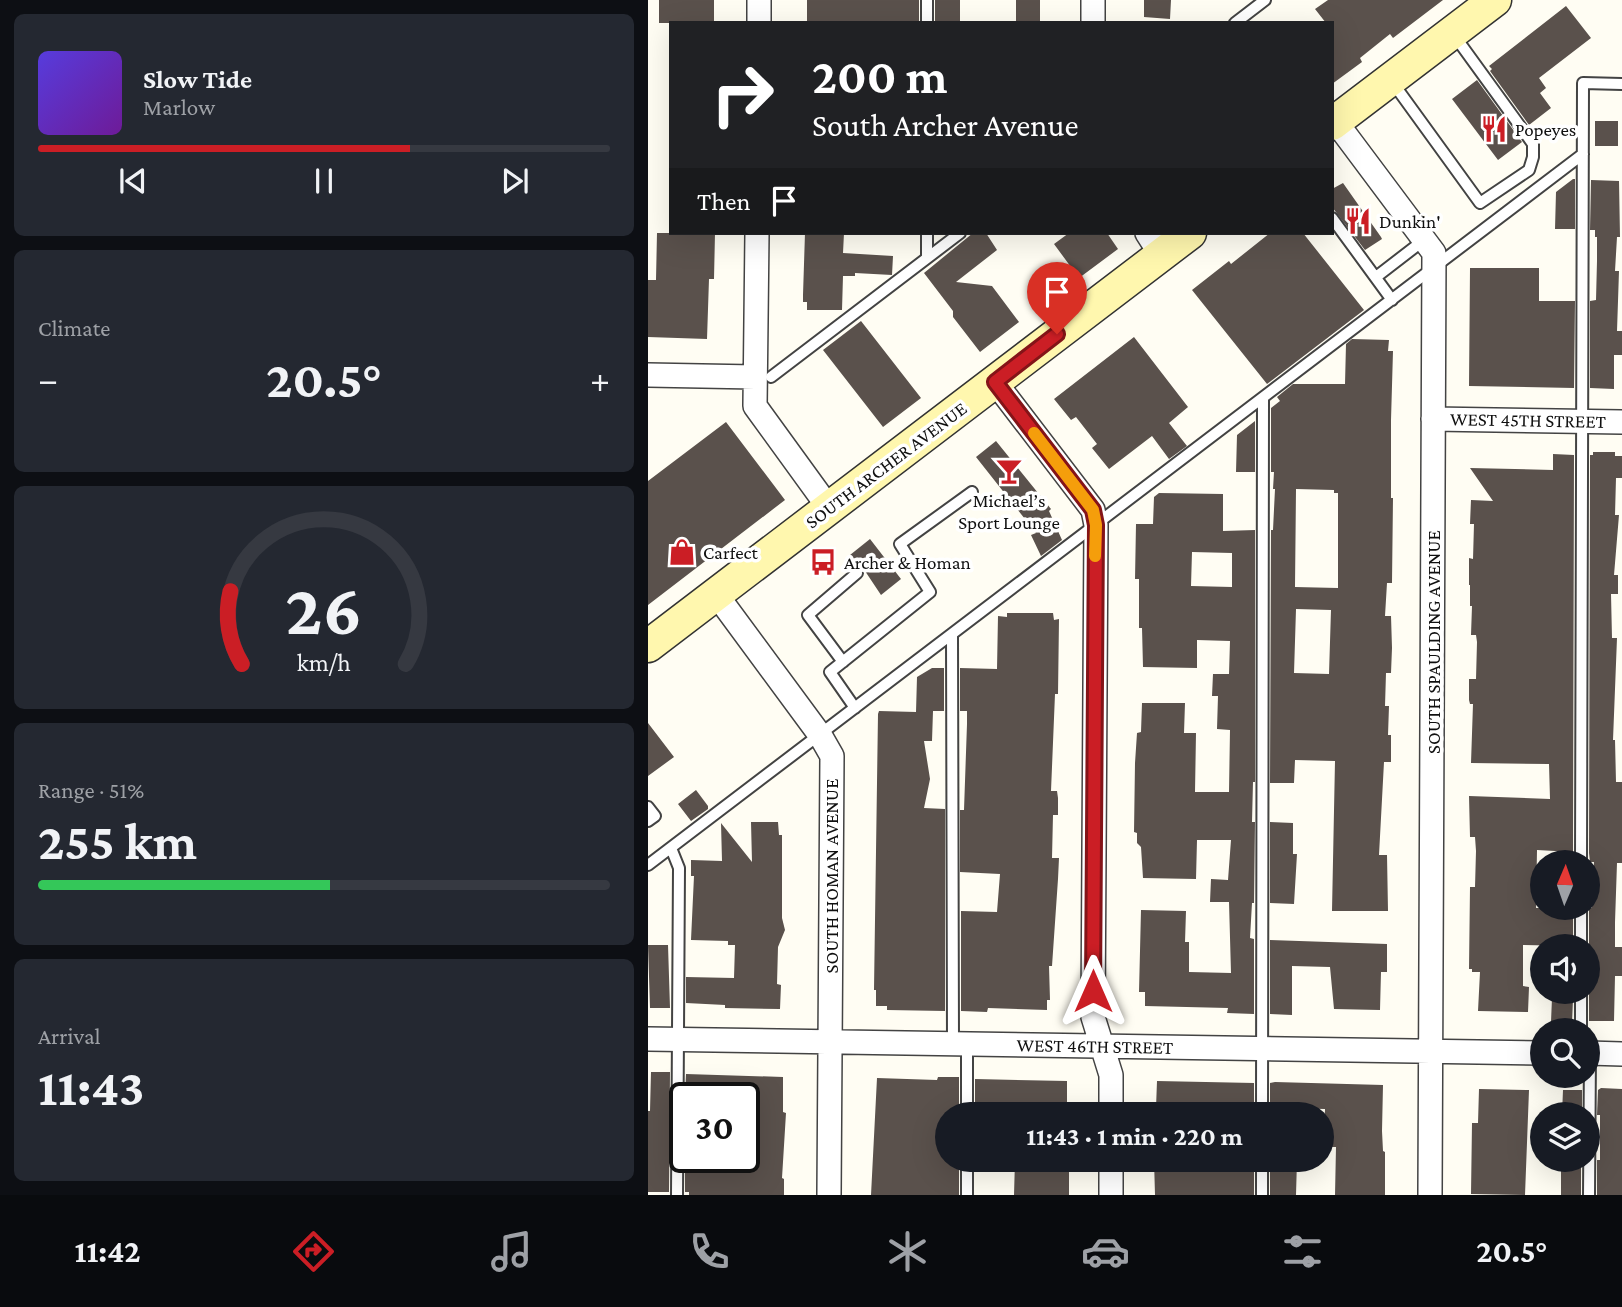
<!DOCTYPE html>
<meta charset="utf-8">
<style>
body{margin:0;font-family:"Crimson Pro",serif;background:#242831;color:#f1f3f6;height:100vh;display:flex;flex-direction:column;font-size:26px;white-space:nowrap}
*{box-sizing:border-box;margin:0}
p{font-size:23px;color:#9ea1a6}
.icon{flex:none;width:38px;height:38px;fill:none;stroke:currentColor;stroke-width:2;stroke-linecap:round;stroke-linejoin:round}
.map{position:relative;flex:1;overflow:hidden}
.drawer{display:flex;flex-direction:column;gap:14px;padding:14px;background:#0d0f14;width:648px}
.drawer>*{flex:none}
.guide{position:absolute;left:21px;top:21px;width:665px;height:214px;border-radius:0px;box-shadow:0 7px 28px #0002;background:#202124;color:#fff;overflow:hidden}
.needle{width:46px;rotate:2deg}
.controls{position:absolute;left:882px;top:850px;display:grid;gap:14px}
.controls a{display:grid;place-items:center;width:70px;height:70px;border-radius:50%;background:#171b24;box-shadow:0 7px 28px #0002;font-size:35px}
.speed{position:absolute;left:21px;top:1082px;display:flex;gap:14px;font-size:35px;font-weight:700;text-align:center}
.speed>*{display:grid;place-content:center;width:91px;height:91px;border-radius:50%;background:#171b24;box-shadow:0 7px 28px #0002;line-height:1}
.speed .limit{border:4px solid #111;border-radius:10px;background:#fff;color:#111}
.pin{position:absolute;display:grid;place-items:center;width:60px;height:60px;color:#fff;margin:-72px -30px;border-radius:50% 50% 50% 0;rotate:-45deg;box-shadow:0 0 7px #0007}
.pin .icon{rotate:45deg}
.me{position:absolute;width:77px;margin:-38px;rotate:0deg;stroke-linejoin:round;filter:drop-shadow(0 0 5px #0008)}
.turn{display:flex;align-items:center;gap:24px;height:147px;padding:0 28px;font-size:32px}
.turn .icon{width:91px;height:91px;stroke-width:2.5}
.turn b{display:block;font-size:49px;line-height:60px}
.then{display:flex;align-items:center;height:66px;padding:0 28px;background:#0003;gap:14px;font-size:26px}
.big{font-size:52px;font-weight:700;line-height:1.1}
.drawer .card{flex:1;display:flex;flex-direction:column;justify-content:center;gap:10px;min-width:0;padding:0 24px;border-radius:10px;background:#242831}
.drawer .dial{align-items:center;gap:0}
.dial svg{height:182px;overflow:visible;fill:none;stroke:#363941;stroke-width:7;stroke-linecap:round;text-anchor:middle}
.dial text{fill:#f1f3f6;stroke:none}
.song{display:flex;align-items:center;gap:21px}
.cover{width:84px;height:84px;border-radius:10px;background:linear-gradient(135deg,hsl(250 70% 55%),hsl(280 70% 35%))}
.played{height:7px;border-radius:4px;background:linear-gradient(90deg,#cb1e25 65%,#363941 65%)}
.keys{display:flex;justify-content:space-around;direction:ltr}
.heat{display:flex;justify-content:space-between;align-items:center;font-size:38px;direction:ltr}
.charge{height:10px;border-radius:5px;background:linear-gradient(90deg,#34c759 51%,#363941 0)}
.trip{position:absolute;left:287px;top:1102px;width:399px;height:70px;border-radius:35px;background:#171b24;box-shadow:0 7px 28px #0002;font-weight:700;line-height:70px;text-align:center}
.dock{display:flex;height:112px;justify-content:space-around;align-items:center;background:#090b0e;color:#9ea1a6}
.dock .icon{width:49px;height:49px}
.dock .current{color:#cb1e25}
.dock b{font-size:32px;color:#f1f3f6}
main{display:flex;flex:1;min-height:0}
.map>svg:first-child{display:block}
.building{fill:#5a514c;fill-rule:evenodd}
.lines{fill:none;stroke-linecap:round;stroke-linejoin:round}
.lane-casing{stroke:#434343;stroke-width:14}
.street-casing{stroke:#434343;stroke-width:26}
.secondary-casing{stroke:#323232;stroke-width:35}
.lane{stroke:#fff;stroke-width:10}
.street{stroke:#fff;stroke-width:23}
.secondary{stroke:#fff7ae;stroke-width:32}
.route-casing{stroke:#841418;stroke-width:18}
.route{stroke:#cb1e25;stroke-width:12}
.slow{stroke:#f59e0b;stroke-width:12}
.labels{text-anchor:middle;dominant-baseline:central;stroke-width:7;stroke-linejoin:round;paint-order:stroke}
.poi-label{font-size:19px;fill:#101010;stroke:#fff;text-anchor:start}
.street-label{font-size:19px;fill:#101010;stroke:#fff}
</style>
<main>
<section class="drawer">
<div class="card">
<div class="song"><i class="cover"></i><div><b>Slow Tide</b><p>Marlow</p></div></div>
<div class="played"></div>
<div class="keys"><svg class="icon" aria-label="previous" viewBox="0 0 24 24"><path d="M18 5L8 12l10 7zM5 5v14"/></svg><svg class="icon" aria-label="pause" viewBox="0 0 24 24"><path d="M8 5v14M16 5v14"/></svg><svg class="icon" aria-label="next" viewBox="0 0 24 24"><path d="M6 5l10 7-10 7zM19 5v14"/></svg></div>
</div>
<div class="card"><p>Climate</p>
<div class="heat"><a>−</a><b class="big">20.5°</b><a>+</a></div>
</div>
<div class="card dial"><svg viewBox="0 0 100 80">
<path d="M14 69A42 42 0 1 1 86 69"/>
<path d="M14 69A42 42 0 0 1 9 37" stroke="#cb1e25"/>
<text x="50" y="56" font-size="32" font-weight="700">26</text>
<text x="50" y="72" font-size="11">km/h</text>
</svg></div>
<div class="card"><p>Range · 51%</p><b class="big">255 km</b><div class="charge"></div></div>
<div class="card"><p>Arrival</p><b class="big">11:43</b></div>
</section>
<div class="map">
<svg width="975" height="1195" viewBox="0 0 975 1195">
<rect width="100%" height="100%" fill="#fffdf3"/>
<path class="building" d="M11,0H66V23H11Z
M159,0H271V23H159Z
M287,0H312V23H287Z
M368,0H392V23H368Z
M496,0H523L522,19L496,17Z
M680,0H795L745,38L742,34L712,58L714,62L684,84V23H678L667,9Z
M918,6L943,38L891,78L898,88L892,93L903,108L881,125L842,71L844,69L841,66Z
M829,80L874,142L850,160L804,99Z
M947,121H970V146H947Z
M925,179H927V229H907L908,192Z
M943,180L971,181L972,237H969L967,271H971L969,331H975V355H966V389L942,388V301L948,300L949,261V237H947V230H942Z
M695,183L733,237L734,239L717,250L684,207V189Z
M9,233H67L66,279H61L59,339L0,337V280H8Z
M157,233H196L195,253L245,256L244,275L207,273V276H195L194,310H159V302H155V295Z
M325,233H338L349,250L308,282L344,286L371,322L332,352L305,317V311L276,273Z
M421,233H459L470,249L431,278L406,244Z
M622,233H655L716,310L619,384L544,290L581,261L583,264Z
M822,268H891V301H927L926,388L821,386Z
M213,321L273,398L235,427L175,350Z
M486,337L540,407L521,423L539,446L521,459L504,436L461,469L444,448L449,444L428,417L423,420L406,399Z
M704,339L741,340L740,351H745L743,420V498H745L744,583H739L737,616H743L744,648L743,673H738L737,706H741L740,735H743V762H736L731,855H739L740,911H684L687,761L647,760L646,783H622L623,530H625L627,489H625L626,472H623V408L632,401L629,397L645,384H697L698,344ZM648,489L686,490V493H690V588L647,587ZM648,609L683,610L681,674L646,673Z
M607,421V472H588L589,435Z
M78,422L137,500L0,605V481Z
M348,441L403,509L401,511L414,540L393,556L383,535L388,533L328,457Z
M945,452H967V456H975V478H968L967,515H971L966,575H970V594H963L964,638H969L965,740H967L968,782H975V863H969L967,922V947H975V976H967L966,1021H941V908H944L946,862H942L941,853L942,455H945Z
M905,454L926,455L925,852L889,850L888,908H925V946L875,945V986L881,987L880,1012L830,1011L832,972H824V969H821L822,887H827L828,851L827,837H822L821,796L902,799L901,764L823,763L825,704H822L821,700V679H828L829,642L828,635H823L824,606H822V585H821V558L825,559L826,524H822L823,500L845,501L822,468L905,470Z
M511,493L575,494V531L607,530V782H605L604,822H607L606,903H604L602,938L606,939V1014L579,1013L580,1008L497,1006V992H491L493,910L538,911L537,942H541V972L583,973L581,902H562L563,879L580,880L583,840H549L548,879L495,878L493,847L489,843V833L486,832L487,763L489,733L493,732L494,703H537L536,733H548L547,792H581L582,730L569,729L570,696H564L565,674H581L582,641L549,640V668L495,667L494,628H491V579H487L488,524H505L506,497ZM544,552L584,553V587L543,586Z
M222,539L253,579L233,595L215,568L202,555Z
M359,613H405L406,620L411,619L410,694H407L403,791H409L410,798V815H405L404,858H411L410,879L404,966H401L402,1000H399V1010L340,1008L339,1012L313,1011V911L349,912L352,874L312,872V810H316L319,724V711H312V668L349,669L350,616L359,617Z
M284,668H296V711H285L284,741H276L282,779L276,808L297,809V1011L239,1010V1006H228V990H226L230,714L231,711L268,712L269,677Z
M0,723L26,757L0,776Z
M48,790L60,806V809L43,821L30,804Z
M103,822H130L131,835H134V918L137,930L130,947L129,984L133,985L132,1009L77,1008V1005L38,1003V977L86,978L87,945H80V941L43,940L46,876H43V860L74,861L73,823L104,862Z
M622,822L645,823V854H649L646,904L622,903Z
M622,940L739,944V972H733L732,1010L686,1009L682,967L644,966V1015L622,1014Z
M0,945H20L22,1008H2Z
M904,998L925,999L924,1023L903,1022Z
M3,1072H22L21,1192H0V1111H2Z
M38,1074L135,1077V1112L138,1113L134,1178L136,1179V1195H41V1192H37V1157H96V1097H37Z
M290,1077H311V1112H299V1160H311V1195H223L229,1078L289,1080Z
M327,1079L419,1081V1112H389V1103L352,1104L351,1113H327Z
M509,1081L606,1083V1102H557L556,1109L508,1108Z
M627,1082L735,1085L734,1131L735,1151L737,1152V1195H687L688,1147H676L677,1109L626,1108V1103H622V1083Z
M953,1088L975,1089L974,1195H949V1160H952V1115H949L950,1090Z
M831,1089L881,1090L877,1195L823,1194L824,1123H830Z
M915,1090H934V1114H914Z
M367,1160H421V1195H366Z
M506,1160H606V1195H507Z
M622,1160H649L648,1195H622Z
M913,1160H933V1195H913Z"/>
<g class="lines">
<defs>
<path id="lane" d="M279,23V0
M587,23L617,0
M745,83L832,203L881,170L885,157V144L806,35
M684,218L744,300
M279,258V233
M728,277L776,240
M123,377L312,233
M304,635L305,1044
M195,662L160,615L209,573
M207,708L182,672L282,592L252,544L324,492
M0,807L7,816L0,821
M23,848L31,868L29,1195
M933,863L935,83L975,84
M0,865L935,154
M933,947V908
M933,1031V992
M319,1115V1044
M614,1115L615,398
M319,1195V1160
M614,1195V1160
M941,1195L942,1053"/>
<path id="street" d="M111,23V0
M445,23V0
M688,122L786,253L782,1195
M109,233L107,406L181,508
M499,233L513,255
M0,375L107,377
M347,382L445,510L448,525L445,1017L463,1075V1115
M785,419L975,422
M68,594L172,735L184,756L181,1195
M0,1039L894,1053
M940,1053L975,1054
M463,1195V1160"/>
<path id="secondary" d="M684,124L847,0
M0,646L542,233"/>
</defs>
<use href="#lane" class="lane-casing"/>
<use href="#street" class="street-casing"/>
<use href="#secondary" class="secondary-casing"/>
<use href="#lane" class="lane"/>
<use href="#street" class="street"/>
<use href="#secondary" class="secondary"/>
</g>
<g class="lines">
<defs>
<path id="route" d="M409,334L347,382L445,510L448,525L445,991"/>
</defs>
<use href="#route" class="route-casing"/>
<use href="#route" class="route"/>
<path class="slow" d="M386,433L445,510L448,525L447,556"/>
</g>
<defs>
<symbol id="restaurant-bare" viewBox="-9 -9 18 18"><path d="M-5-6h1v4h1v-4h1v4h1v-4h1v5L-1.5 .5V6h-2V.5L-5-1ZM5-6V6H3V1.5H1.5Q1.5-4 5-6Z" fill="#cb1e25" stroke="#fff" stroke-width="2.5" paint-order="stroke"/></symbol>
<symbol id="bar-bare" viewBox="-9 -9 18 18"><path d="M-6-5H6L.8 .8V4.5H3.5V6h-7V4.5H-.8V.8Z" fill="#cb1e25" stroke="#fff" stroke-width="2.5" paint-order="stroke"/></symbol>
<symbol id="shop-bare" viewBox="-9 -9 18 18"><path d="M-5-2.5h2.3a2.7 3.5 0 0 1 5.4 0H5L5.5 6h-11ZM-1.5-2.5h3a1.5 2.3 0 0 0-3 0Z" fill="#cb1e25" stroke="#fff" stroke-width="2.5" paint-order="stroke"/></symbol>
<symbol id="bus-bare" viewBox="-9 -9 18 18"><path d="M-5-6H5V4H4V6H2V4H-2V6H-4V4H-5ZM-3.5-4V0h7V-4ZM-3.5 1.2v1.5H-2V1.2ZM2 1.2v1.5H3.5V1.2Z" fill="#cb1e25" stroke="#fff" stroke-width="2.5" paint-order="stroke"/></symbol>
</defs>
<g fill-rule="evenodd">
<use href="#restaurant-bare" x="827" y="110" width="38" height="38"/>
<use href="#restaurant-bare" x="691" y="202" width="38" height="38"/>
<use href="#bar-bare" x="342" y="452" width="38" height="38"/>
<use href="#shop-bare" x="15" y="533" width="38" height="38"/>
<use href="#bus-bare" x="156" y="543" width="38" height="38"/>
</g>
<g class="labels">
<g class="poi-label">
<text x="867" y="129">Popeyes</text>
<text x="731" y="221">Dunkin'</text>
<text x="361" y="500" text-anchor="middle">Michael’s<tspan x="361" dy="22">Sport Lounge</tspan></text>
<text x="55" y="552">Carfect</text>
<text x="196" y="562">Archer &amp; Homan</text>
</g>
<g class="street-label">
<text transform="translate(880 420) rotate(1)">WEST 45TH STREET</text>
<text transform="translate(238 465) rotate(-37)">SOUTH ARCHER AVENUE</text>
<text transform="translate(785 642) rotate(-90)">SOUTH SPAULDING AVENUE</text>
<text transform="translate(183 876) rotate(-90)">SOUTH HOMAN AVENUE</text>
<text transform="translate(447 1046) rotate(1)">WEST 46TH STREET</text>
</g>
</g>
</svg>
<div class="controls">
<a><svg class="needle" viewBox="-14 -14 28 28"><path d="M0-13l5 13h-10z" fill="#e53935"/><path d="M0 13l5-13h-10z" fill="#9ea1a6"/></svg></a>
<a><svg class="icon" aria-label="sound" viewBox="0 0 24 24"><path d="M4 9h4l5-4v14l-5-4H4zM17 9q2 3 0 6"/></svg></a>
<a><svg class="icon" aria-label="search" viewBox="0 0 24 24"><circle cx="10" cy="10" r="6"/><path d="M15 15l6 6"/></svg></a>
<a><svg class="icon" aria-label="layers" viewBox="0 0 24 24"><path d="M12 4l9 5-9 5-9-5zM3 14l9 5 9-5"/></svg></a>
</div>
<div class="speed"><div class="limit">30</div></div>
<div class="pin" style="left:409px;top:334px;background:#d93025"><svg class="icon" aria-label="arrive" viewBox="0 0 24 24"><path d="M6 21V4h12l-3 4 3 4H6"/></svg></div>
<svg class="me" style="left:445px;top:991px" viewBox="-20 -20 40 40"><path d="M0-17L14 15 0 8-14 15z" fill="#cb1e25" stroke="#fff" stroke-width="4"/></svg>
<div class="trip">11:43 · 1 min · 220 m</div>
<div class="guide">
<div class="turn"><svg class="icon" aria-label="right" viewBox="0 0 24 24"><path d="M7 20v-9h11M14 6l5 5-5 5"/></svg><div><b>200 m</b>South Archer Avenue</div></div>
<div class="then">Then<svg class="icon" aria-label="arrive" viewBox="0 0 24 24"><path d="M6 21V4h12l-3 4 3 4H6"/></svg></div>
</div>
</div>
</main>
<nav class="dock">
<b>11:42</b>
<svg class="icon current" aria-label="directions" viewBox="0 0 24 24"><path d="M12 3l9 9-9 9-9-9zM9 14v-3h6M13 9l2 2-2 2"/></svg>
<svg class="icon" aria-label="music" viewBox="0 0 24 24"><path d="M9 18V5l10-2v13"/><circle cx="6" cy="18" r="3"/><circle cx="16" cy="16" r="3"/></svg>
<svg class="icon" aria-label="phone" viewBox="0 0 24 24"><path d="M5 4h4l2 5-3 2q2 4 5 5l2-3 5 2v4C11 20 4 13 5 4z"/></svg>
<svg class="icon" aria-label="climate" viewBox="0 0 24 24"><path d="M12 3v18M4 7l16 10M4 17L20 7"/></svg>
<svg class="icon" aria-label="car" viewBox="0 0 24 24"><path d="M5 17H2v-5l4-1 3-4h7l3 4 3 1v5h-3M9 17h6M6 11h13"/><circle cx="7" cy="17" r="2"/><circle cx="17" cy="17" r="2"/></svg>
<svg class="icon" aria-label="filters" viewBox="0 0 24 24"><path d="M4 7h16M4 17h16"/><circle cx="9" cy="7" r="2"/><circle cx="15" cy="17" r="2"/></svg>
<b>20.5°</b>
</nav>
